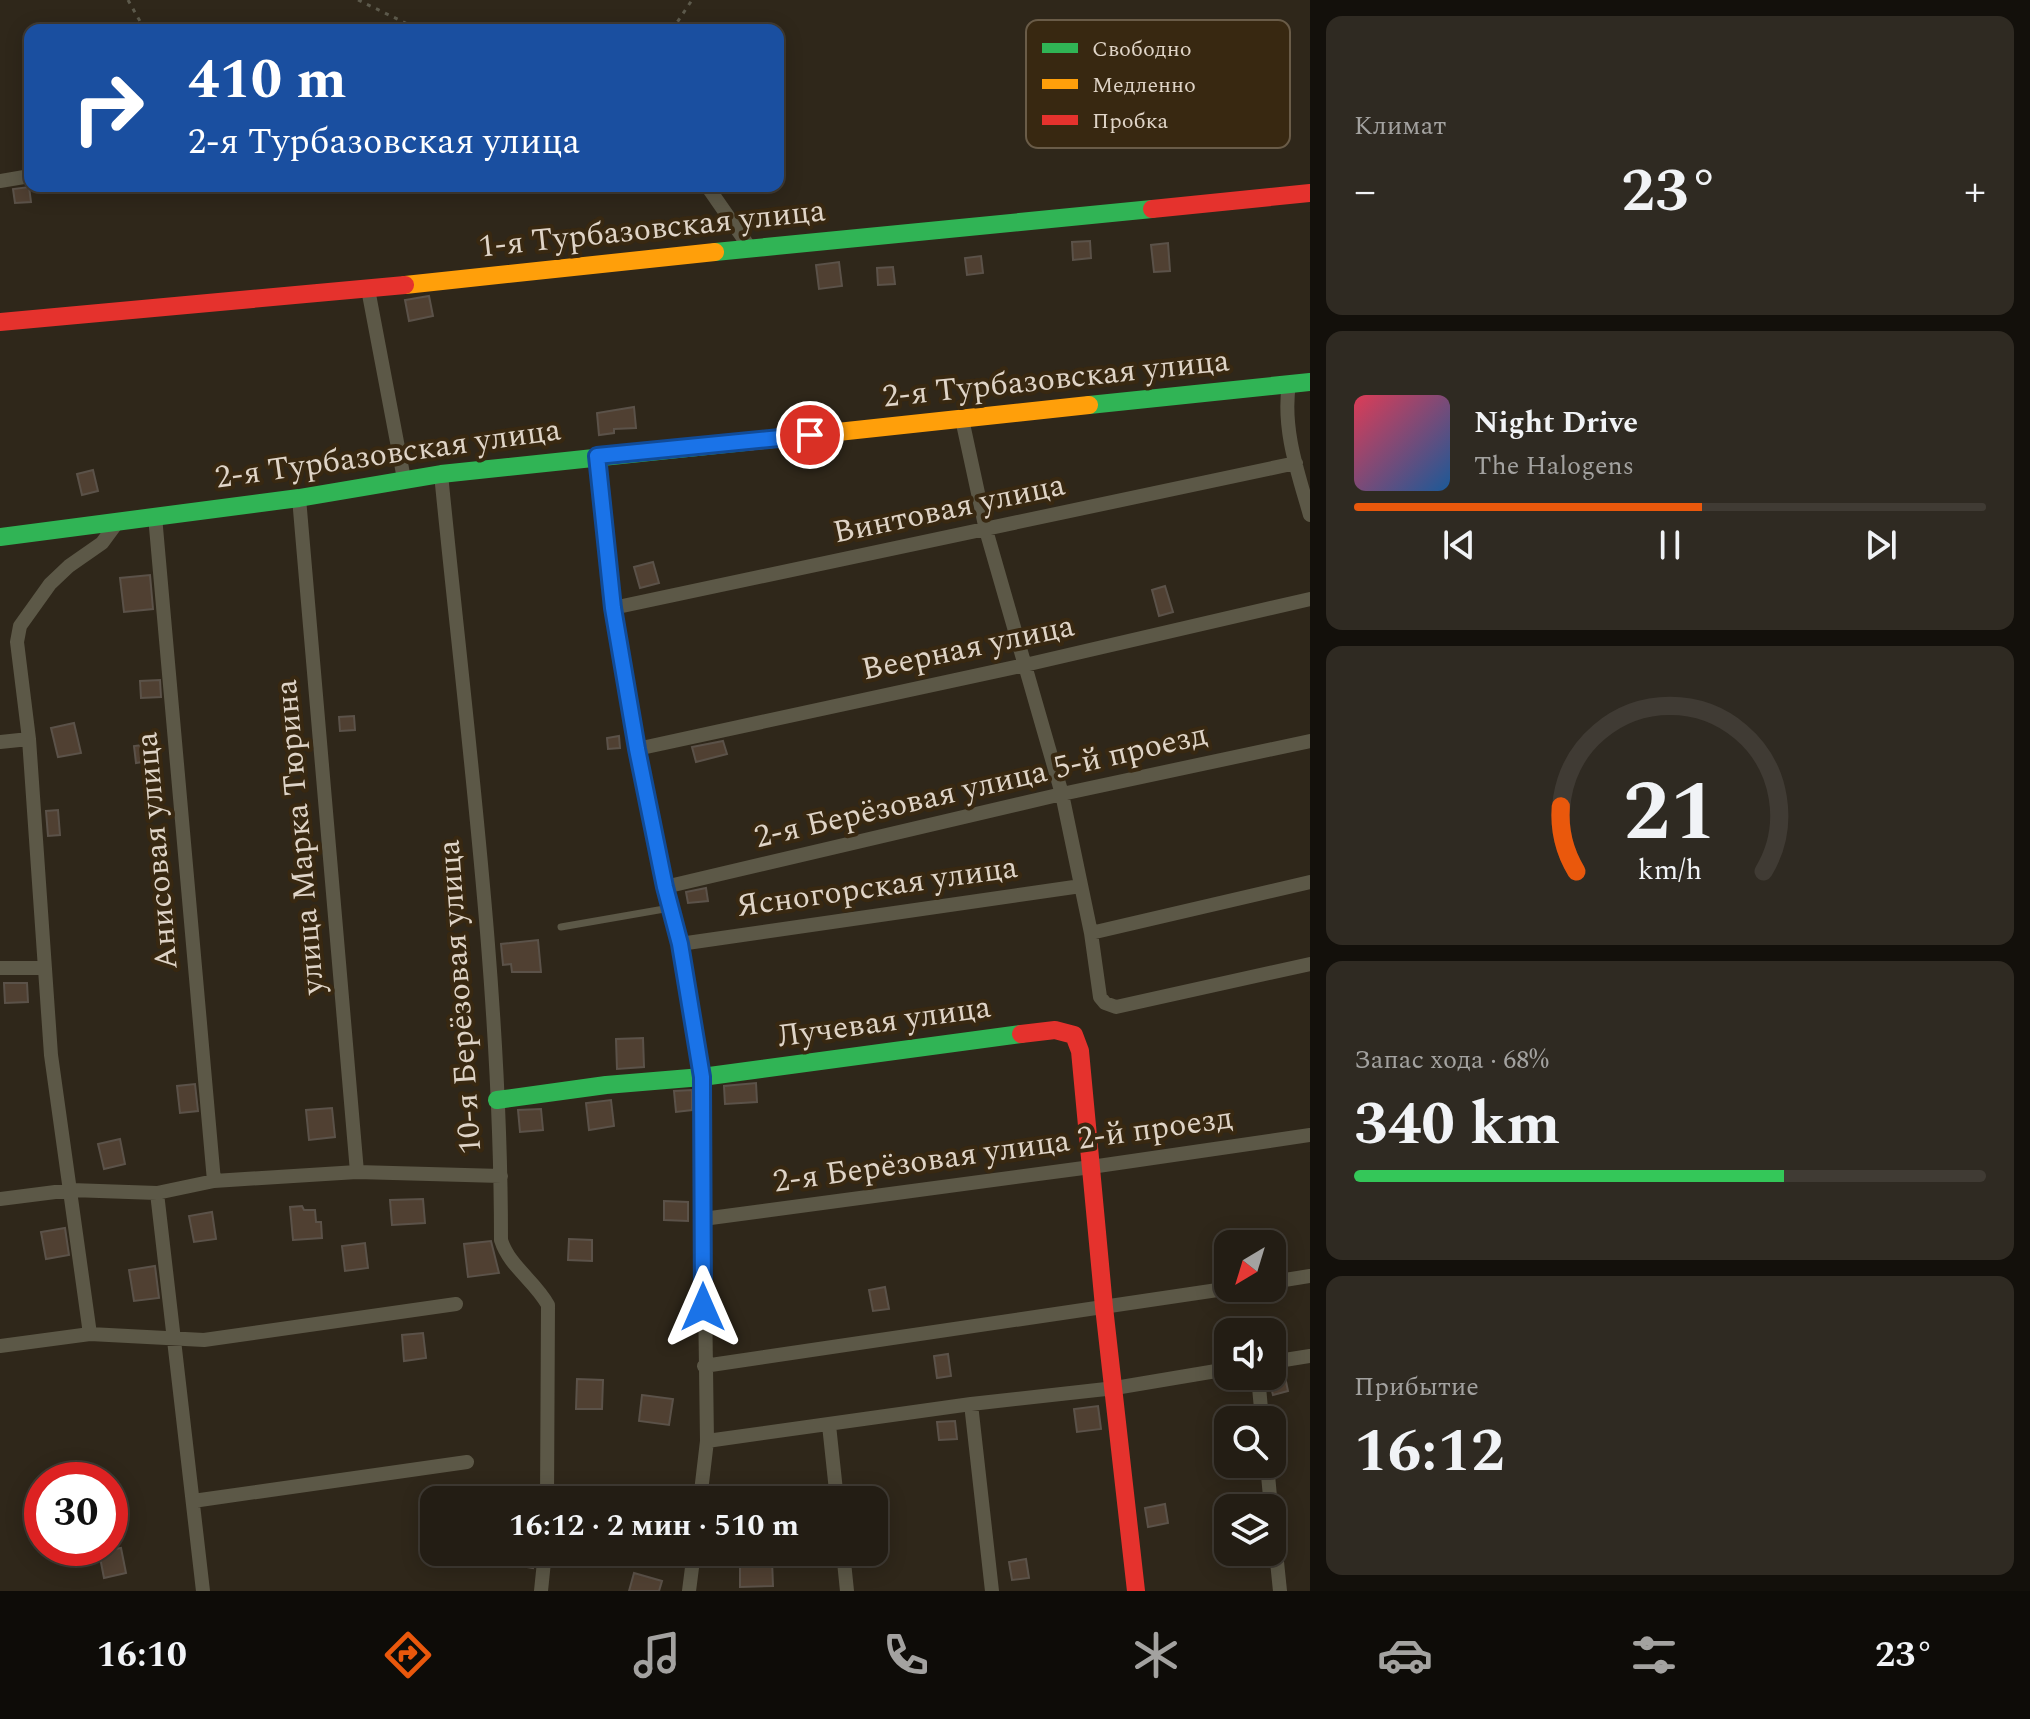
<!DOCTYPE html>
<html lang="ru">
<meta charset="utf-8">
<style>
body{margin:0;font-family:Spectral,serif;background:#2f2a22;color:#f1f3f6;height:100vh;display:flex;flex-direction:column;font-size:30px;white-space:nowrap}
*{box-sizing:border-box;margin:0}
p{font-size:26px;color:#a3a2a0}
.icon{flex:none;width:44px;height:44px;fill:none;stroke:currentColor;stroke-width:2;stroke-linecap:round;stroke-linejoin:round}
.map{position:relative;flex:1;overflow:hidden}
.sheet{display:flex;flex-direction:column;gap:16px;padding:16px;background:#13100b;width:720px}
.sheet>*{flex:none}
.guide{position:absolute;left:24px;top:24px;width:760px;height:168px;border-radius:16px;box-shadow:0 4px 20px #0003,0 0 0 2px #403b34;background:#1a4fa0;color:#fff;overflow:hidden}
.needle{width:52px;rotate:218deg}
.buttons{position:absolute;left:1214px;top:1230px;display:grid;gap:16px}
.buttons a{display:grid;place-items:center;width:72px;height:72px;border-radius:16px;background:#231d14;box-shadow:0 4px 20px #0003,0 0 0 2px #403b34;font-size:40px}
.speed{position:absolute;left:24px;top:1462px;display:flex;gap:16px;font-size:40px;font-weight:700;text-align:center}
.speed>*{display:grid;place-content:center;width:104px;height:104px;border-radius:50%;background:#231d14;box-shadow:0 4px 20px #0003,0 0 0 2px #403b34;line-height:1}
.speed .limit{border:12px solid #d22;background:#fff;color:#111}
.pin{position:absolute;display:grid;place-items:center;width:68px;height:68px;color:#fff;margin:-34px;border:4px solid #fff;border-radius:50%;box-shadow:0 2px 8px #0007}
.me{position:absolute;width:88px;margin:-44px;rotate:0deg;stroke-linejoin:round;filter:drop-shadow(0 0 6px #0008)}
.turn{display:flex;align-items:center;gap:28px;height:168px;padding:0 32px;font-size:36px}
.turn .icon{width:104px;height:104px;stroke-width:2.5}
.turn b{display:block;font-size:56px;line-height:68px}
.big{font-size:60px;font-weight:700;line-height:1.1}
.sheet .widget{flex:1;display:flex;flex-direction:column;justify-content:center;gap:12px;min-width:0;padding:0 28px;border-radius:16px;background:#2f2a22}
.sheet .dial{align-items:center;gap:0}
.dial svg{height:208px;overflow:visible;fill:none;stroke:#403b34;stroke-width:7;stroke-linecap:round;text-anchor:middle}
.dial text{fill:#f1f3f6;stroke:none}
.song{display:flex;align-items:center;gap:24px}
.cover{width:96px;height:96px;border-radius:12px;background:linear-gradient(135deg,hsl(350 70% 55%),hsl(210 70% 35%))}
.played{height:8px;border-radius:4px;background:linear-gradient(90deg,#ea580c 55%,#403b34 55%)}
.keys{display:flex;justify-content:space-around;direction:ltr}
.heat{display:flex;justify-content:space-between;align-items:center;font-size:44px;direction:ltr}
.charge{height:12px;border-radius:6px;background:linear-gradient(90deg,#34c759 68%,#403b34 0)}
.trip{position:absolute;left:420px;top:1486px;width:468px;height:80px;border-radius:16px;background:#231d14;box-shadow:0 4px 20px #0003,0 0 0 2px #403b34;font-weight:700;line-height:80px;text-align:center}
.dock{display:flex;height:128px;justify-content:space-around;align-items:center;background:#0e0c08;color:#a3a2a0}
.dock .icon{width:56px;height:56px}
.dock .on{color:#ea580c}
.dock b{font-size:36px;color:#f1f3f6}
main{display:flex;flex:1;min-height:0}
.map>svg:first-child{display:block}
.building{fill:#504032;stroke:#5b5249;stroke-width:2}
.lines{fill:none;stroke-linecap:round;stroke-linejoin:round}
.path{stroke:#5d5a4c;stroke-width:3;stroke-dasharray:4 6;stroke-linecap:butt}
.lane{stroke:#5c5847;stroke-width:7}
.street{stroke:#5c5847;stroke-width:14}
.fast{stroke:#30b455;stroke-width:18}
.slow{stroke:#ff9f0a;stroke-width:18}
.jam{stroke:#e5322d;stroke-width:18}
.route-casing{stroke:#114b97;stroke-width:20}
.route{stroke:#1a73e8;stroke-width:14}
.labels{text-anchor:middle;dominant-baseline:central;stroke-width:8;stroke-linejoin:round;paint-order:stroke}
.street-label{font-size:32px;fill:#dfd4c7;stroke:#382811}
.key{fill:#382811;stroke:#6a5c48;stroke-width:2}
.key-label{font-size:22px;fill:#dfd4c7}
</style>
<main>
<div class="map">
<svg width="1310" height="1591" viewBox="0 0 1310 1591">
<rect width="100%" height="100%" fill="#2f271a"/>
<path class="building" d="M29,187L31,202L15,203L13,189Z
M1090,241L1091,258L1073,260L1072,242Z
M1168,243L1170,271L1154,272L1151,245Z
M981,256L983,273L967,275L965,258Z
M839,262L842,286L819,289L816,265Z
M893,267L895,284L878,285L877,268Z
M429,296L433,316L409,321L405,300Z
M634,407L636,428L614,429V433L599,435L597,413Z
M93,470L98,491L82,495L77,474Z
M653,562L659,583L640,588L634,567Z
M150,575L153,609L124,612L120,578Z
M1165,586L1173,612L1159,616L1152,590Z
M160,680L161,697L141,698L140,681Z
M354,716L355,730L340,731L339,717Z
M74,723L81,753L58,757L51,728Z
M619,736L620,748L608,749L607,738Z
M723,741L727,754L696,762L692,747Z
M157,743L159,758L153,759L154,765L143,766L142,762L136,763L134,746Z
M58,810L60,835L48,836L46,811Z
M706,888L708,901L688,903L686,892Z
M538,940L541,972H512L511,964L503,965L501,944Z
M4,983H27L28,1002L5,1003Z
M643,1038L644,1067L617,1069L616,1039Z
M756,1083L757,1102L725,1104L724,1086Z
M195,1084L198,1111L180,1113L177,1086Z
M692,1090V1110L676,1112L674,1091Z
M611,1100L614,1126L589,1130L586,1103Z
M332,1108L335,1137L309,1140L306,1110Z
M541,1109L543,1130L520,1132L518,1110Z
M120,1139L125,1164L104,1169L98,1144Z
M423,1199L425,1223L392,1225L390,1200Z
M664,1201L688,1202V1221L664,1220Z
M302,1206L304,1210H315L316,1222H321L322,1238L293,1240L290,1207Z
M212,1212L216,1239L194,1242L189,1216Z
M65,1228L69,1255L46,1259L41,1232Z
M569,1239L592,1240V1261L568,1260Z
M491,1241L499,1273L468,1277L464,1244Z
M365,1243L368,1268L345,1271L342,1246Z
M155,1266L159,1298L134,1301L129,1270Z
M885,1287L889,1309L873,1311L869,1290Z
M423,1333L426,1358L404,1361L402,1335Z
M948,1354L951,1376L937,1378L934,1356Z
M1284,1372L1288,1391L1273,1395L1268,1376Z
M577,1379L603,1380L602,1409H576Z
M642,1395L673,1399L669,1425L639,1421Z
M1098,1406L1101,1429L1077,1432L1074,1409Z
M955,1421L957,1439L939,1440L937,1422Z
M1165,1504L1168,1523L1148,1527L1145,1508Z
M121,1548L126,1573L104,1578L99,1552Z
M517,1552H535L533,1568L515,1565Z
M1026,1559L1029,1578L1012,1580L1009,1562Z
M772,1560L773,1586L740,1587V1561Z
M634,1573L662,1581L659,1591H629Z"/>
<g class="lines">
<path class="path" d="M128,0L145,30
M358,0L420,30
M672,30L692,0"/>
<path class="lane" d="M561,927L670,908"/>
<path class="street" d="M0,181L30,176
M707,186L750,248
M368,289L404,479
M1289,384C1282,429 1298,473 1310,515
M962,419L986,530L1062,794L1091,933L1100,997L1105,1003L1116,1007L1310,964
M597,456L613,608L637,749L665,887L680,944L702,1077L707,1441L700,1500
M441,474C466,728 501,984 501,1240C509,1266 535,1281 548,1305L547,1500
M299,498L357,1172
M155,516L214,1181
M613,608L1296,463
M0,742L29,739
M637,749L1025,665L1310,599
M665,887L1062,794L1310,741
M1091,933L1310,882
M680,944L1081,886
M0,968H45
M157,1193L203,1591
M0,1199L71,1190L157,1193L214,1181L357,1172L501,1176
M703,1219L1091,1167L1310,1135
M1272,1282L1310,1276
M90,1334L51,1055L29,739L17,642L20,626L50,584L69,566L102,543L116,524
M0,1346L90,1334L204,1340L456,1304
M1272,1362L1310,1356
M704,1366L1231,1288
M1258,1376L1262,1420
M971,1404L992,1591
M829,1425L837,1500
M707,1441L971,1404L1115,1388L1228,1369
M1267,1464L1271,1508
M193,1501L467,1462
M1272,1513L1280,1591
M843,1552L847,1591
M541,1591L545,1552
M689,1591L694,1552"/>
<path class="fast" d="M715,252L1152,209
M1089,405L1310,382
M0,537L299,498L441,474L745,442
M497,1100L606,1085L702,1077L1021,1034"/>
<path class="slow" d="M405,285L715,252
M745,442L1089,405"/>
<path class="jam" d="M1152,209L1310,193
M0,322L405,285
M1021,1034L1055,1030L1074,1035L1080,1051L1104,1307L1136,1591"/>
</g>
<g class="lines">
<defs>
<path id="route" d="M703,1307L702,1077L680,944L665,887L637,749L613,608L597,456L810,435"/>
</defs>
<use href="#route" class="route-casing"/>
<use href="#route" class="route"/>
</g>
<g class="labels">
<g class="street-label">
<text transform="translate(652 229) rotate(-6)">1-я Турбазовская улица</text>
<text transform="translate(1056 379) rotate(-6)">2-я Турбазовская улица</text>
<text transform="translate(388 454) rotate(-8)">2-я Турбазовская улица</text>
<text transform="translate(949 509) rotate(-12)">Винтовая улица</text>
<text transform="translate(968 648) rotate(-12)">Веерная улица</text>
<text transform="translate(981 786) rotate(-13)">2-я Берёзовая улица 5-й проезд</text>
<text transform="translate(300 837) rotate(-95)">улица Марка Тюрина</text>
<text transform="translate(157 851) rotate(-95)">Анисовая улица</text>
<text transform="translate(877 887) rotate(-8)">Ясногорская улица</text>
<text transform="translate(460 997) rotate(-94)">10-я Берёзовая улица</text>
<text transform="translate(884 1022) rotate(-8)">Лучевая улица</text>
<text transform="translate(1003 1150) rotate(-8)">2-я Берёзовая улица 2-й проезд</text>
</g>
</g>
<rect x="1026" y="20" width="264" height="128" rx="12" class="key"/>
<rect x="1042" y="43" width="36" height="10" fill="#30b455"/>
<rect x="1042" y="79" width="36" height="10" fill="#ff9f0a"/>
<rect x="1042" y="115" width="36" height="10" fill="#e5322d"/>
<g class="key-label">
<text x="1092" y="56">Свободно</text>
<text x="1092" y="92">Медленно</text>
<text x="1092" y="128">Пробка</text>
</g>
</svg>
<div class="buttons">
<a><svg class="needle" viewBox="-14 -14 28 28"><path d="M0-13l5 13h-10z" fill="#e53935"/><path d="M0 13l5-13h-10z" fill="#a3a2a0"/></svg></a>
<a><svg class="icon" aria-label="sound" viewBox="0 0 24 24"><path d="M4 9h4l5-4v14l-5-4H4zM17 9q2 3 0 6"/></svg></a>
<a><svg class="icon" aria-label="search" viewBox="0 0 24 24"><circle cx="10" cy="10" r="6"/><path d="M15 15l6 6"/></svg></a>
<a><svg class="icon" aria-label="layers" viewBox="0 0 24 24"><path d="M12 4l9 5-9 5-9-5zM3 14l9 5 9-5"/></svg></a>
</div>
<div class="speed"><div class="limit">30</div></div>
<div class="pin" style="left:810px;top:435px;background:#d93025"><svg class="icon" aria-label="arrive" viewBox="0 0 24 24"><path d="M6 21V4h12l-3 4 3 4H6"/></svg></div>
<svg class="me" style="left:703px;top:1307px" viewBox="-20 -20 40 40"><path d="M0-17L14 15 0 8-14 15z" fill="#1a73e8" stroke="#fff" stroke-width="4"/></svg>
<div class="trip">16:12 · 2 мин · 510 m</div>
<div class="guide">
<div class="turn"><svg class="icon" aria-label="right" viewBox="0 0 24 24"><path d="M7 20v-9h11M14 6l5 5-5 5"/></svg><div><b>410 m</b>2-я Турбазовская улица</div></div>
</div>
</div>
<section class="sheet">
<div class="widget"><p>Климат</p>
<div class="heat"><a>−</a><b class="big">23°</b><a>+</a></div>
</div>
<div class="widget">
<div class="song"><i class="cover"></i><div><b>Night Drive</b><p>The Halogens</p></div></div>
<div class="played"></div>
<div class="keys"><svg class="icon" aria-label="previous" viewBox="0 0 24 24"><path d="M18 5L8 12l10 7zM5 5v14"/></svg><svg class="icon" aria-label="pause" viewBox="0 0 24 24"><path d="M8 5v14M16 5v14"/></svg><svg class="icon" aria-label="next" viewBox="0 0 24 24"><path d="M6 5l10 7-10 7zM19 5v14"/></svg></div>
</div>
<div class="widget dial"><svg viewBox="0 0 100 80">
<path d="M14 69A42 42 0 1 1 86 69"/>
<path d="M14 69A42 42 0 0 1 8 44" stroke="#ea580c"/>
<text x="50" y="56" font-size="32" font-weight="700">21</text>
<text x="50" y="72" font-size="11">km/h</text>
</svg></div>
<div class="widget"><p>Запас хода · 68%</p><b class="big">340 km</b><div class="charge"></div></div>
<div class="widget"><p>Прибытие</p><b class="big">16:12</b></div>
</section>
</main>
<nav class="dock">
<b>16:10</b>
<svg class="icon on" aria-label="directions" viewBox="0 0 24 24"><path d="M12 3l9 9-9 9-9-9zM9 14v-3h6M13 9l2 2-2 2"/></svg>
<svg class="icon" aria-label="music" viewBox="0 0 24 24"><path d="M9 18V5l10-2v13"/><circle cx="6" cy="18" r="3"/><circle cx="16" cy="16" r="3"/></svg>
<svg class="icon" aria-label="phone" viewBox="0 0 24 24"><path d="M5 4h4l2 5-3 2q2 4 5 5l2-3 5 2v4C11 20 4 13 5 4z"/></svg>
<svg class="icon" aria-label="climate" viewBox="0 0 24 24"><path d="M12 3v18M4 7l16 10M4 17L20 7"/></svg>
<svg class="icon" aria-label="car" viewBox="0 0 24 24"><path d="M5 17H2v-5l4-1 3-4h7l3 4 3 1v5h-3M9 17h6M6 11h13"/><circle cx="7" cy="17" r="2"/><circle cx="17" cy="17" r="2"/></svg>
<svg class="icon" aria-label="filters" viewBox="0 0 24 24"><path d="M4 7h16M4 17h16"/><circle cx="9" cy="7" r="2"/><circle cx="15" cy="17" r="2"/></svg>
<b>23°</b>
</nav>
